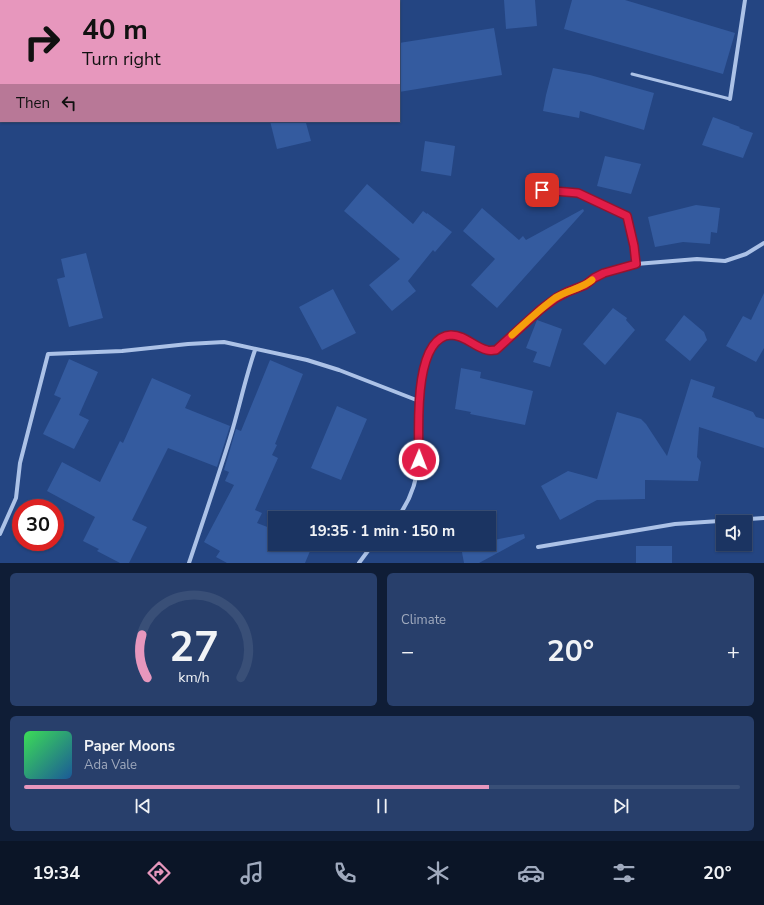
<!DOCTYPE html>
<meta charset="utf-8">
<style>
body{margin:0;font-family:"Nunito Sans",sans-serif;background:#283f6b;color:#f1f3f6;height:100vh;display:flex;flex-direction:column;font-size:15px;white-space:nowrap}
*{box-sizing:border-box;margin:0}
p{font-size:13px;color:#a0aabe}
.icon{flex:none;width:22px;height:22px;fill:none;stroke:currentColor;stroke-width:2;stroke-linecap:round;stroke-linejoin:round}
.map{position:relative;height:563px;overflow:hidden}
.drawer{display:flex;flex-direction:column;gap:10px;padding:10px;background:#0f1d36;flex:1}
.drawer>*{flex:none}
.hud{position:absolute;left:0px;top:0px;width:400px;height:122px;box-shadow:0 1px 3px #0004,0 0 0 1px #394f77;background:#e797bd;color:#111;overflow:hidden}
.controls{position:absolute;left:716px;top:515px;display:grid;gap:8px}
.controls a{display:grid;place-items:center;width:36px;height:36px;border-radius:0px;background:#1b3462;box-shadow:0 1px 3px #0004,0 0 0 1px #394f77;font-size:20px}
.speed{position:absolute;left:12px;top:499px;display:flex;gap:8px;font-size:20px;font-weight:700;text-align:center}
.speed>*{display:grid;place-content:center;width:52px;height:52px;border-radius:50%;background:#1b3462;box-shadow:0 1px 3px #0004,0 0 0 1px #394f77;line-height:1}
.speed .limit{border:6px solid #d22;background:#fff;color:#111}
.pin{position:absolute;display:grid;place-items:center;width:34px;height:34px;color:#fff;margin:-17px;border-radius:8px;box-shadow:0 2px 6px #0006}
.me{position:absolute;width:44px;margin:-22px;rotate:1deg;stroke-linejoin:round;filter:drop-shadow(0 0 3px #0008)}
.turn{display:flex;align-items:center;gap:14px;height:84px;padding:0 16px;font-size:18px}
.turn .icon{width:52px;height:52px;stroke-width:2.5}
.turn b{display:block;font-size:28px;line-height:34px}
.then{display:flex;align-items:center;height:38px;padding:0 16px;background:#0003;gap:8px;font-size:15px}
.big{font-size:30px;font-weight:700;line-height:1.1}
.drawer .card{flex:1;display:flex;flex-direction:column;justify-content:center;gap:6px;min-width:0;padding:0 14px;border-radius:6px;background:#283f6b}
.drawer .dial{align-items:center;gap:0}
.dial svg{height:104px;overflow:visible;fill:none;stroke:#394f77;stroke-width:7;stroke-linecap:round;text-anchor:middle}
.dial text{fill:#f1f3f6;stroke:none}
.song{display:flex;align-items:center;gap:12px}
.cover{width:48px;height:48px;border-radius:6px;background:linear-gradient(135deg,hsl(130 70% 55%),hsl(210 70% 35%))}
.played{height:4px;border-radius:2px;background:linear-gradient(90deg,#e797bd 65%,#394f77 65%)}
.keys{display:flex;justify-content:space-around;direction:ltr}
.heat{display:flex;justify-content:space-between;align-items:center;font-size:22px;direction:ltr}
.drawer .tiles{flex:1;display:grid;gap:10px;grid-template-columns:1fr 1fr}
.card:last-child{grid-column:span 2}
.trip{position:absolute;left:268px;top:511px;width:228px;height:40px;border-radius:0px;background:#1b3462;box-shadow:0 1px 3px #0004,0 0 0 1px #394f77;font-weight:700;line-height:40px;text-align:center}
.tabs{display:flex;height:64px;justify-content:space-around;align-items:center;background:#0b1527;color:#a0aabe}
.tabs .icon{width:28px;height:28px}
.tabs .on{color:#e797bd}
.tabs b{font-size:18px;color:#f1f3f6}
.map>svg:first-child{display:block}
.building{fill:#345b9f}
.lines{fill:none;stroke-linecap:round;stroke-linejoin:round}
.service{stroke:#acc2e7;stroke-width:3}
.minor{stroke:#acc2e7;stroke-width:4}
.route-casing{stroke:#92132f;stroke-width:10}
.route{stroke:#e11d48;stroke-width:7}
.slow{stroke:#f59e0b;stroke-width:7}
</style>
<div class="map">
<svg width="764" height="563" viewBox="0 0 764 563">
<rect width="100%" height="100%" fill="#244582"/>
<path class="building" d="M504,0H535L537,26L506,29Z
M572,0H625L735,33L723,74L564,29Z
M494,28L502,75L399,92V43Z
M553,68L590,75L654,93L644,130L580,111L579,118L543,111L546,95Z
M713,117L740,127L739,128L753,133L743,158L702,145Z
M270,121H295L306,123L311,141L277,149Z
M425,141L455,146L451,176L421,171Z
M605,156L641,164L631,194L597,186Z
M367,184L413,224L423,211L427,214V213L452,232L435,252L433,250L408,281L416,291L392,311L369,285L400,259L344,211Z
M696,205L720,208L717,233L711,232L710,244L683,242L655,247L648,217Z
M482,208L519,240L523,236L526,240L583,209L584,211L497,308L471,285L495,259L463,231Z
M86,253L103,318L69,327L57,279L65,277L61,259Z
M333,289L356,333L322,350L299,307Z
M764,293V348L756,362L726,346L743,316L751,320Z
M613,308L627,318L626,320L635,330L605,365L583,344Z
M684,315L704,332L707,340L690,361L665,340Z
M537,320L562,329L550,367L533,362L537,352L526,348Z
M69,359L98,372L79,415L89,420L74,449L43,434L61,398L54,395Z
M270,360L303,374L275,444L277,445L272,455L278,458L255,510L262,513L257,523L275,530V544H313L305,563H227L216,557L220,551L204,542L234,485L225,481L229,472L224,470L236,429L241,431Z
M461,368L481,372L480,378L533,391L525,425L470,414L471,412L455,409Z
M152,378L191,395L185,408L230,426L217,467L168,448L132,520L147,527L129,563H120L97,551L99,549L83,541L95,517L47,491L62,462L100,482L120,441L123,443Z
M691,379L715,387L712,397L753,412L756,417L764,419V448L699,427L697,457L701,462L698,481L645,480V499L597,500L560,520L541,486L568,471L597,479L617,412L641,419L646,424L667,456Z
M337,406L367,419L341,480L311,468Z
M524,534L525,538L479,563H464L461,547L474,544H489V541Z
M636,546H672V563H636Z"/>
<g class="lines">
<path class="service" d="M632,74L730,99
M542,190L578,193L627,216L634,246L636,264"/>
<path class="minor" d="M232,0V1
M5,1L7,0
M0,4L1,3
M730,99L745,0
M397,518C411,500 417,482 419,459C421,440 418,421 419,401C420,383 426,336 451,335C465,335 475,347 487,350C490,351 493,350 496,350L541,309L556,297L567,291L585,285L593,278L604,273L636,264L697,259L725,261L746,254L764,243
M0,534L16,498L20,463L48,354L122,351L188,344L224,342L307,360L339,370L419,401
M538,547L675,524L764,518
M189,563C203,521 217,480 230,438C239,409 245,379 255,350
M359,563L373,544"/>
</g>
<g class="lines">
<defs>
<path id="route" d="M419,460C419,434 412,337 451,335C465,335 474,347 487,350C490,351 493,350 496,350L541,309L556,298L567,292L585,285L594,278L604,273L636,264L634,246L627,216L578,193L542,190"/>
</defs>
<use href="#route" class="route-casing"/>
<use href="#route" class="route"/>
<path class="slow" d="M512,335C526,322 540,309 555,298C567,290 581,289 592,280"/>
</g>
</svg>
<div class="controls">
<a><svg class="icon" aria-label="sound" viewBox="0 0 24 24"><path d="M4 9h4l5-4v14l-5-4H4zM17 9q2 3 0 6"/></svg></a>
</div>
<div class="speed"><div class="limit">30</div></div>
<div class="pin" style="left:542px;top:190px;background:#d93025"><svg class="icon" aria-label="arrive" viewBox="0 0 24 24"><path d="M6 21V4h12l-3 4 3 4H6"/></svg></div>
<svg class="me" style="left:419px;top:460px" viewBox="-20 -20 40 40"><circle r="17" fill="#e11d48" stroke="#fff" stroke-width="3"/><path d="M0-11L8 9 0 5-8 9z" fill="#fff"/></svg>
<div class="trip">19:35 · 1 min · 150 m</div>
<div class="hud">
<div class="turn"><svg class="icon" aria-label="right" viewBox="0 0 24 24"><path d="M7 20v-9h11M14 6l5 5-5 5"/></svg><div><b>40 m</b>Turn right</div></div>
<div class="then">Then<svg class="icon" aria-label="left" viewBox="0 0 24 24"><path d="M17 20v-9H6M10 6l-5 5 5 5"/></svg></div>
</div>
</div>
<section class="drawer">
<div class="tiles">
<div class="card dial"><svg viewBox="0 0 100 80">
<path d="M14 69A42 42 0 1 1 86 69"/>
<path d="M14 69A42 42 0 0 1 10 36" stroke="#e797bd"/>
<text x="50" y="56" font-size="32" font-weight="700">27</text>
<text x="50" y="72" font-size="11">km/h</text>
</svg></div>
<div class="card"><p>Climate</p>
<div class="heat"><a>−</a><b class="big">20°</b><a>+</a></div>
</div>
<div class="card">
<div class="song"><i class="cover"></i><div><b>Paper Moons</b><p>Ada Vale</p></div></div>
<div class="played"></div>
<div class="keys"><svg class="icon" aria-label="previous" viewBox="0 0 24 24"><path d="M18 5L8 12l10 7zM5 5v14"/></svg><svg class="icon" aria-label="pause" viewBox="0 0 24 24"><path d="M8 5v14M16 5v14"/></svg><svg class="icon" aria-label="next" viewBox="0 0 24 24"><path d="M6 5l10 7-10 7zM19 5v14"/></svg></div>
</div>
</div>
</section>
<nav class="tabs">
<b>19:34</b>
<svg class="icon on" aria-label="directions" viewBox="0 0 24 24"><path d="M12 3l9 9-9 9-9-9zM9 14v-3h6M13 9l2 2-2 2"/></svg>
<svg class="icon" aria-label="music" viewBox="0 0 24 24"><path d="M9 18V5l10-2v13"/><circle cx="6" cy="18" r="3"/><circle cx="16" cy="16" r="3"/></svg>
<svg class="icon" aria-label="phone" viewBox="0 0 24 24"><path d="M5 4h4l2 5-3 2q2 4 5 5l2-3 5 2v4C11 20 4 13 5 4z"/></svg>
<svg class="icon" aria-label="climate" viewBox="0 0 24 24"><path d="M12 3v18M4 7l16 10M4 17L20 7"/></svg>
<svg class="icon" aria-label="car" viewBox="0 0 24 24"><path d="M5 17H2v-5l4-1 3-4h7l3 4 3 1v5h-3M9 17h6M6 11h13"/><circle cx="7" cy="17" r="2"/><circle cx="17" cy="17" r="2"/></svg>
<svg class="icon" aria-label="filters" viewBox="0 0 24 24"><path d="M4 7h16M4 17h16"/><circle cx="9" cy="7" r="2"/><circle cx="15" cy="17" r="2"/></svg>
<b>20°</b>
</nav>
